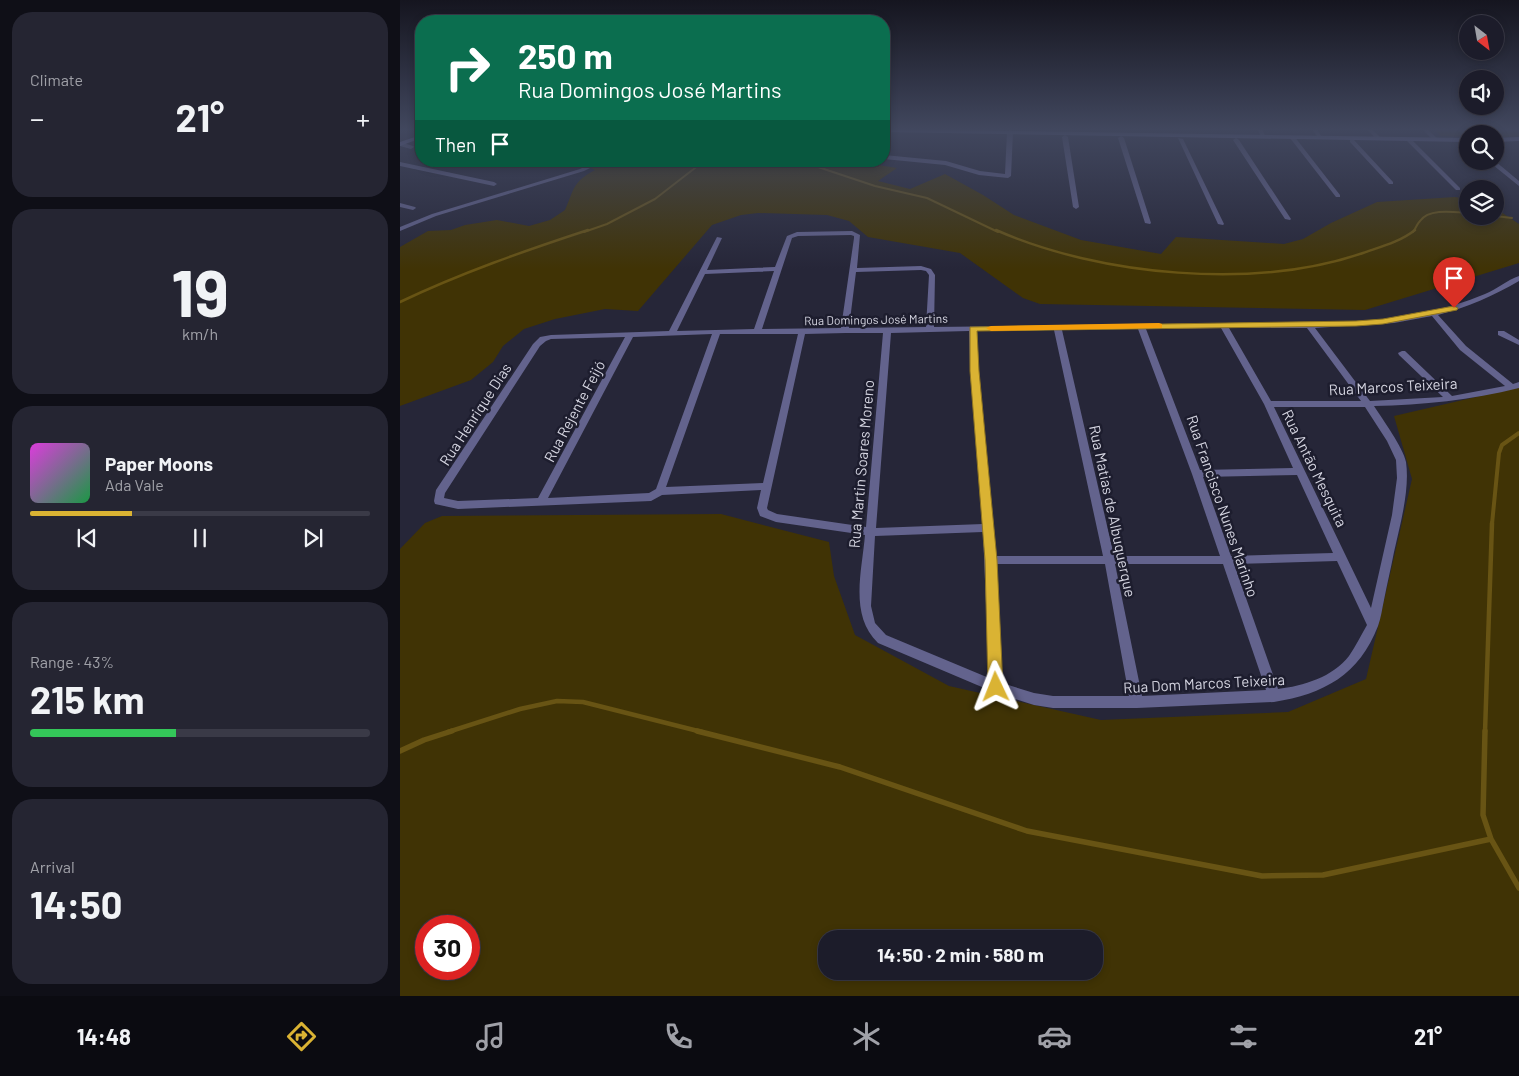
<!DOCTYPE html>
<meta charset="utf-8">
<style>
body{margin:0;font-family:Barlow,sans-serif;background:#252532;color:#f1f3f6;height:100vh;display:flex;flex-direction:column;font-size:19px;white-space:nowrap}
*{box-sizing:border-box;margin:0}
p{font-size:16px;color:#a0a1a8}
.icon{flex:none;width:28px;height:28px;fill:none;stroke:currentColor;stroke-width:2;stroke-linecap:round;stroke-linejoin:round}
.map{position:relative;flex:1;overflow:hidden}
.drawer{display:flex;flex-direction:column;gap:12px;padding:12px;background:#0f0f17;width:400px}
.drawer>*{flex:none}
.top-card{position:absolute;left:15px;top:15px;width:475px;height:152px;border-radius:20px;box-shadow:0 2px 8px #0003,0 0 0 1px #3a3a47;background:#0b6e4f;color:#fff;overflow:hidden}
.needle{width:32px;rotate:149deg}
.controls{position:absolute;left:1059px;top:15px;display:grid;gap:10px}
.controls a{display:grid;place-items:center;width:45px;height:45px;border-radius:50%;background:#1c1c2a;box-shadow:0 2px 8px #0003,0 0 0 1px #3a3a47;font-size:25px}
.speed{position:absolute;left:15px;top:915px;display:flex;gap:10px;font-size:25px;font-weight:700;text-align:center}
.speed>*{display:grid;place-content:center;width:65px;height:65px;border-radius:50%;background:#1c1c2a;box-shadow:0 2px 8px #0003,0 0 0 1px #3a3a47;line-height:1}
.speed .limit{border:8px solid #d22;background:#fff;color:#111}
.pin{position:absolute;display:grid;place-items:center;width:42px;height:42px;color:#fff;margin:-51px -21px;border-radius:50% 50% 50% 0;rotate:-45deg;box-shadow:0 0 5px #0007}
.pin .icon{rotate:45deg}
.me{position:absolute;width:55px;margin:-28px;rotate:358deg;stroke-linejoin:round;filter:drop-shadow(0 0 4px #0008)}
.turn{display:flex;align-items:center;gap:18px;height:105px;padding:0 20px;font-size:22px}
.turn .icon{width:65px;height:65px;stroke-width:2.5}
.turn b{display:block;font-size:35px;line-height:42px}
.then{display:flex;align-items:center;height:48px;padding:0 20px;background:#0003;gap:10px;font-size:19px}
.big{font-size:38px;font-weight:700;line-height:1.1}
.drawer .widget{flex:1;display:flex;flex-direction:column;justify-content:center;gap:8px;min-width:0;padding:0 18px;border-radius:20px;background:#252532}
.drawer .dial{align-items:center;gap:0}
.dial b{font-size:65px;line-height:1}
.song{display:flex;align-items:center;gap:15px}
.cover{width:60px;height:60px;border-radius:8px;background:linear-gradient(135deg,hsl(300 70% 55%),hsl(140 70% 35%))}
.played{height:5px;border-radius:2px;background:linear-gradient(90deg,#dab333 30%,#3a3a47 30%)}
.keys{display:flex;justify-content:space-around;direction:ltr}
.heat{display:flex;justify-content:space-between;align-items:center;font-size:28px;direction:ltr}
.charge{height:8px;border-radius:4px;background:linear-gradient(90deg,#34c759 43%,#3a3a47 0)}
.trip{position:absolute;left:418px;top:930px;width:285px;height:50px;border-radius:20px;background:#1c1c2a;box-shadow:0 2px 8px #0003,0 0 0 1px #3a3a47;font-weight:700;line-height:50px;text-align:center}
.tab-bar{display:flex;height:80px;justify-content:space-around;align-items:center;background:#0b0b11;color:#a0a1a8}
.tab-bar .icon{width:35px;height:35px}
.tab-bar .active{color:#dab333}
.tab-bar b{font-size:22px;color:#f1f3f6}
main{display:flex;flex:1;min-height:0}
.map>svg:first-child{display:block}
.green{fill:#403305;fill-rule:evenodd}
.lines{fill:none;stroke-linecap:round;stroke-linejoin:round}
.stream-far4{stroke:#685414;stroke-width:2}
.stream-far3{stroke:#685414;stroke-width:2.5}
.stream-far2{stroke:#685414;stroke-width:4}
.stream-far1{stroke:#685414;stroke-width:4.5}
.stream{stroke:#685414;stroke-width:5.5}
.street{fill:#63638d;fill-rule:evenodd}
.secondary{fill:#8484c6;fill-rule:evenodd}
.route{fill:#dab333;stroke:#8e7421}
.slow{fill:#f59e0b}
.labels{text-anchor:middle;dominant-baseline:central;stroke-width:5;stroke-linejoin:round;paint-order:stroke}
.far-street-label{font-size:12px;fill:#d5d5e1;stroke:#1d1d2e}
.street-label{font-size:15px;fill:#d5d5e1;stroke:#1d1d2e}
</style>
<main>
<section class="drawer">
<div class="widget"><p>Climate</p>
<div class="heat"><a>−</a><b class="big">21°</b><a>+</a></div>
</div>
<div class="widget dial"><b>19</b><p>km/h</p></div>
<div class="widget">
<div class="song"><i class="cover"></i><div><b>Paper Moons</b><p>Ada Vale</p></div></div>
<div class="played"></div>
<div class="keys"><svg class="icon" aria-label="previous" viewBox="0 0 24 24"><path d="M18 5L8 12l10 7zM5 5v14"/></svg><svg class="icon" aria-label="pause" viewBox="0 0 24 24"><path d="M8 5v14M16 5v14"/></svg><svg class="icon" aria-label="next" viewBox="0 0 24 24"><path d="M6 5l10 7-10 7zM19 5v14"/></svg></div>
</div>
<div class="widget"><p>Range · 43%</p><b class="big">215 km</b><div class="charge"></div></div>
<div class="widget"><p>Arrival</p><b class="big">14:50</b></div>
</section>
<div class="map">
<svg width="1119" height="996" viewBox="0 0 1119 996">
<rect width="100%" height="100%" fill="#262638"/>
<path class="green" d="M1033,129H1119V136L1095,138V134H1068L1067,137L1041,136Z
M205,161H453L497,168L478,181L510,189L545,174L583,195L614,215L681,240L761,254L776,237L884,244L903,239L931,223L977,202L1055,197L1067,199L1068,216H1095V208L1119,224V263L965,310L640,304L623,298L560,253L468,237L449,221L427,215L358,213L341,215L312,225L238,311L205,309L155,319L124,329L103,346L93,362L71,380L0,406V247L28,231L51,230L65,225L97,220L129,226L150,220L165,210C174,190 172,182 195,170L191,168Z
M1119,387V996H0V549L25,523L42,516L321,514L429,542L434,576L455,635L549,686L701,720L888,712L966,679L1012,479L994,416ZM26,926H69V969H26ZM426,939H694V971H426Z"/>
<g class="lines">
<path class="stream-far4" d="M400,161L475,186L527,198L598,232
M1095,216L1112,218
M184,232L207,224L255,199L304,161
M1013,232C1016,228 1017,224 1020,221C1029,208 1054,212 1068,213"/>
<path class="stream-far3" d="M596,230C700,276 855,290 963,253C980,247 1000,242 1015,230
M0,302C61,273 124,251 188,230"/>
<path class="stream-far2" d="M1092,524L1099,453L1102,445L1119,433"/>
<path class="stream-far1" d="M48,732L120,709L157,701L183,702L302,732
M1085,732L1092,523"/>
<path class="stream" d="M297,731L440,767L627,831L862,876L923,875L1091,839
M1085,731L1083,815L1091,839L1119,888
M0,751L24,740L52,731"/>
<path class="street" d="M857,129H862L866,138H862Z
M912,129H917L923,139H919Z
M967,129H972L981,138L976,139Z
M1022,129H1027L1038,139L1033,140Z
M610,130L613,132L611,176L608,178L579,175L545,165L484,159V155L546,161L580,171L605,174L607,132Z
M665,135L668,137L679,207L676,209L673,207L662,137Z
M721,136L724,138L751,223L750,224L745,223L718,138Z
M890,136H894L940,195V197H936L890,138Z
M778,138L783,139L824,224L823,225L818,224Z
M836,138L839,140L891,219L890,220L885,219L833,140Z
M1006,138H1010L1060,188V190H1056L1006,140Z
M950,140H954L993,182V184H989L950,142Z
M0,142L13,146L14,147L11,149L0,146Z
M141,161H152L160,164L157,166Z
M196,161H204L184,171L36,216L0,231V227L32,214L180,169Z
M1088,161H1095L1119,181V186Z
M0,162L94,182L97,184L94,186L0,166Z
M0,203L15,207L16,208L13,210L0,207Z
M452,231L460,235L457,268L521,266L531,269L535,275L534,327L960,322C1004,318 1044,311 1085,294C1097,289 1107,280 1119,276V281C1093,296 1068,307 1038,315L1066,346L1113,384L1119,382V388C1071,400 1023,405 974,406C983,420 1003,447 1006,462C1010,490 1000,525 994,552C991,568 987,584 984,600C982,609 981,618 978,626C959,675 924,694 874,702L737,708H653L634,705L596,693L478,643C449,615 462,571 465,535L376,522L360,516L357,508L361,490L262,495L251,501L58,509L35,504L34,501L36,490L133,344L140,337L151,335L269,331L317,237L322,238L307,270L375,267L387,236L397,232ZM451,235L454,236V238L441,328L362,329L392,238L398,236ZM521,270L526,271L529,275L526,327L449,328L456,272ZM374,271L354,329L277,331L305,274ZM1032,316L1060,350L1105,386L1052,396L1005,351H1002L998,353L999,355L1043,397L970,401L915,328L994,323ZM821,328L864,404L893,468L800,470L746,329ZM829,328H907L961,401H871ZM730,329H738L792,474L820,556H714L662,330ZM654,330L703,556H596L578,371L577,331ZM569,331L570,371L583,524L476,528L491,333ZM446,333H483L466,527L377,514L368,510L367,508L405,334ZM312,334L256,489L249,493L148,498L233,337ZM320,334H398L363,483L266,487ZM225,337L138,498L58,501L44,498L45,493L140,346L146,341L151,339ZM874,407H965L987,441L996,460L997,478L992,515L971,608ZM897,475L933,553L831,556L803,477ZM583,532L589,678L486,635L475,623L471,606L475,536ZM937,561L967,625C961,635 956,646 949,656C933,677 903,686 878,689L834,564ZM597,564H705L729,696H653L634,693L602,683ZM715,564H823L866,690L742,696Z
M1098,331H1104L1119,340V345L1098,335Z"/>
<path class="secondary" d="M484,129L1068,138V142L484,132Z
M21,135V138L0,146V142Z
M1119,137V141L1095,142V138Z"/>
</g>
<linearGradient id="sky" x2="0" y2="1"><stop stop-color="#15151f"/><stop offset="0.48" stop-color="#41475e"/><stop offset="1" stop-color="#41475e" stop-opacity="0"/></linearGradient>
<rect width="1119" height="269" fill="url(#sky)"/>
<path class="route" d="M1054,306L1058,308L1057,310L983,324L956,326L577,331L579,371L597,560L603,687L601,691L596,693L590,691L588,687L585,560L570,371V327L956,321L983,319Z"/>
<path class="slow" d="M759,323L762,324V328L591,331L586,328L591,326Z"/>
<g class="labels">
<g class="far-street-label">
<text transform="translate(476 319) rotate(-1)">Rua Domingos José Martins</text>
</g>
<g class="street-label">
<text transform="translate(993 386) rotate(-3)">Rua Marcos Teixeira</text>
<text transform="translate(174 411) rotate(-62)">Rua Rejente Feijó</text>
<text transform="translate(75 414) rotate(-57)">Rua Henrique Dias</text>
<text transform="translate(461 464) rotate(-85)">Rua Martin Soares Moreno</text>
<text transform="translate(915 468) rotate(64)">Rua Antão Mesquita</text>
<text transform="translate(823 506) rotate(71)">Rua Francisco Nunes Marinho</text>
<text transform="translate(713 511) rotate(78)">Rua Matias de Albuquerque</text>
<text transform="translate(804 683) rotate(-3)">Rua Dom Marcos Teixeira</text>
</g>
</g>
</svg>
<div class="controls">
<a><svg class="needle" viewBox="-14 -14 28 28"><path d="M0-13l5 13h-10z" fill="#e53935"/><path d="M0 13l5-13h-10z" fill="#a0a1a8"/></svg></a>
<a><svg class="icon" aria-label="sound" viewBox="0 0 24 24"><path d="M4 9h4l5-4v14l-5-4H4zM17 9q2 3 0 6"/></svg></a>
<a><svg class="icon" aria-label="search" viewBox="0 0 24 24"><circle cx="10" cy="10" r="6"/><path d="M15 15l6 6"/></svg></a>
<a><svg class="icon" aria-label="layers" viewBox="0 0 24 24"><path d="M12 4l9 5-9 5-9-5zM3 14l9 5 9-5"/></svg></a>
</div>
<div class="speed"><div class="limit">30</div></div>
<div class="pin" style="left:1054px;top:308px;background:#d93025"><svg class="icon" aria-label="arrive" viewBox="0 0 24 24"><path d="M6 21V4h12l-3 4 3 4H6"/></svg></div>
<svg class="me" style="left:596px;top:687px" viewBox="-20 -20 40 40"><path d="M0-17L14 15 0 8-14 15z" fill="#dab333" stroke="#fff" stroke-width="4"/></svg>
<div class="trip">14:50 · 2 min · 580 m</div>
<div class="top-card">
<div class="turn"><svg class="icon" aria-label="right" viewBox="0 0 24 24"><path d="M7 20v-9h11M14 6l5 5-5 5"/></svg><div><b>250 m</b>Rua Domingos José Martins</div></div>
<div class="then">Then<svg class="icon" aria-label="arrive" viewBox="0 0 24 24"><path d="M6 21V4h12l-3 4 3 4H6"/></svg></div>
</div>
</div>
</main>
<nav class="tab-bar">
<b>14:48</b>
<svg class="icon active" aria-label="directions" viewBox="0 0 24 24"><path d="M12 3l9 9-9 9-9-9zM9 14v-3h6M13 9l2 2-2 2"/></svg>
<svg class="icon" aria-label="music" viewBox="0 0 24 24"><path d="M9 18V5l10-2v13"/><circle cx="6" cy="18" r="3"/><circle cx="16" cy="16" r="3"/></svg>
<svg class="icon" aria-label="phone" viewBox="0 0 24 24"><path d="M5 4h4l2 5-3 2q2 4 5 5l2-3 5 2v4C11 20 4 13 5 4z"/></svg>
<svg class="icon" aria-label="climate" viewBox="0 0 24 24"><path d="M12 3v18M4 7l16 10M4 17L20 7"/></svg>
<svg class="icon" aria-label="car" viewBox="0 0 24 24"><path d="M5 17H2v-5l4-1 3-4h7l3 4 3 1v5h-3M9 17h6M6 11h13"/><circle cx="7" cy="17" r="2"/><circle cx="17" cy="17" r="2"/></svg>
<svg class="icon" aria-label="filters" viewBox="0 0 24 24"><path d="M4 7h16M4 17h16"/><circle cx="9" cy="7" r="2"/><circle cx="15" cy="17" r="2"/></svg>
<b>21°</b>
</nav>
